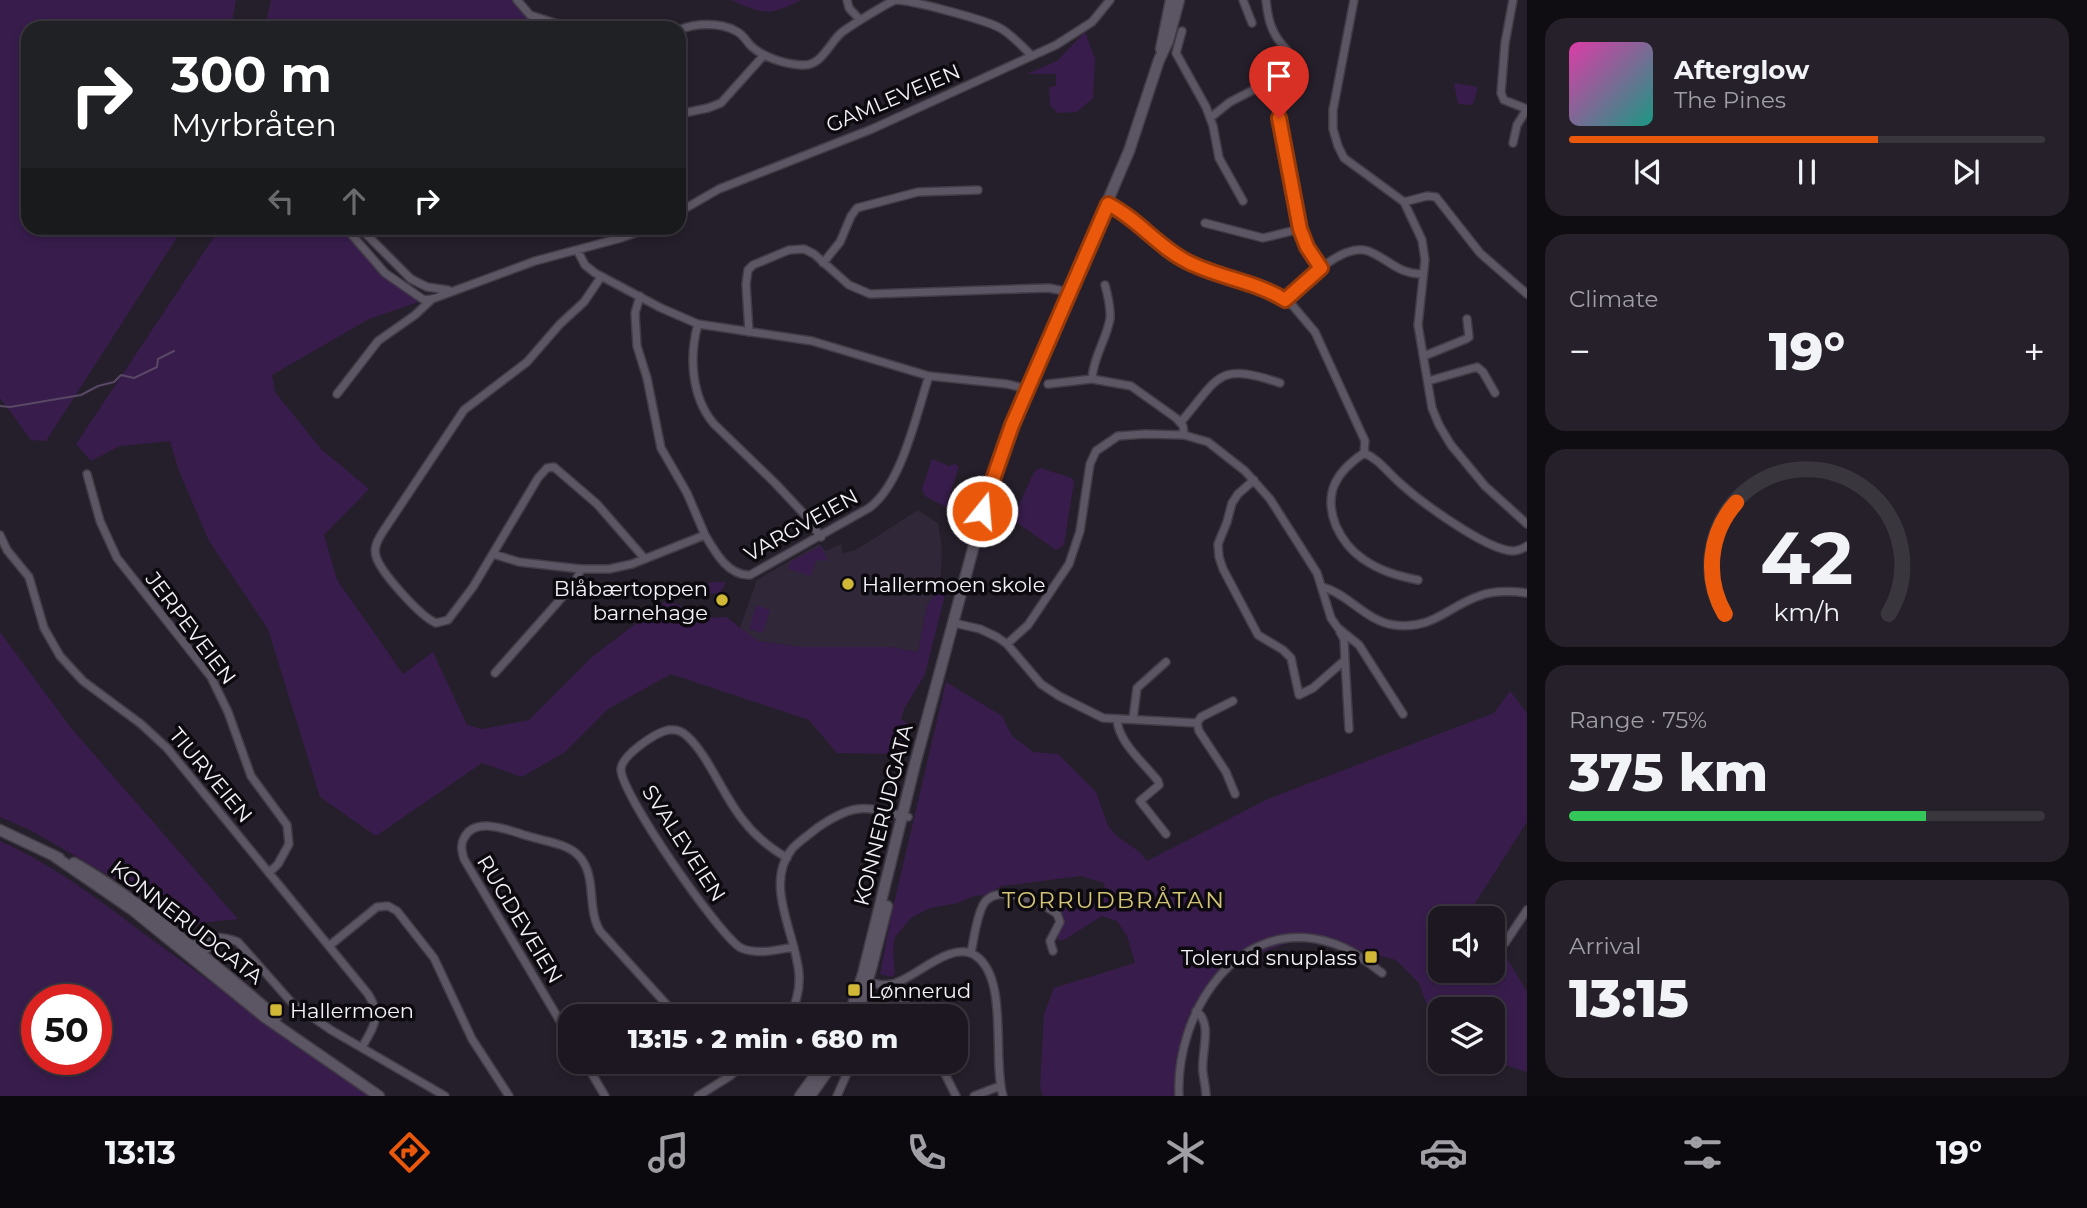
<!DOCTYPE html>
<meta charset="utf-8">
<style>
body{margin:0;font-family:Montserrat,sans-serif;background:#252029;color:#f1f3f6;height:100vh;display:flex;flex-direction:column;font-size:26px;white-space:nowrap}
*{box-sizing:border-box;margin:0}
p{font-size:23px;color:#a09fa5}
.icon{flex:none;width:38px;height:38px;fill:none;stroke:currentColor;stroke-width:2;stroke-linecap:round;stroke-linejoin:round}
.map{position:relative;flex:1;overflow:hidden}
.panel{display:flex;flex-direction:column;gap:18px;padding:18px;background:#0f0d12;width:560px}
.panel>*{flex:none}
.guide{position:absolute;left:21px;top:21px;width:665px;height:214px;border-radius:21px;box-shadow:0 4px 10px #0003,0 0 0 2px #3a363e;background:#202124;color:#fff;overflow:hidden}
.controls{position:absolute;left:1428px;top:906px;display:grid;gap:14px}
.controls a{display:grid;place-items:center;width:77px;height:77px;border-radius:14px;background:#1c1720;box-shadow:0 4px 10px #0003,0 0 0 2px #3a363e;font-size:35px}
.speed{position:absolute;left:21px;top:984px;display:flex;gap:14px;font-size:35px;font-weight:700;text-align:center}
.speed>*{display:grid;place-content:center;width:91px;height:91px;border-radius:50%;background:#1c1720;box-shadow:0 4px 10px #0003,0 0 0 2px #3a363e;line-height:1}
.speed .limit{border:10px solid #d22;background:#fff;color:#111}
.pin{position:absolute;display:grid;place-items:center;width:60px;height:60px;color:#fff;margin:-72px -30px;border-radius:50% 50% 50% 0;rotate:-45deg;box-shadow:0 0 7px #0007}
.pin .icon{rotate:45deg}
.me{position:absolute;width:77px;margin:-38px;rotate:17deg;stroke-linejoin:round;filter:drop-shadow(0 0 5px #0008)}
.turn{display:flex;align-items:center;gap:24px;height:147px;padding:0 35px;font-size:32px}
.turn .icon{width:91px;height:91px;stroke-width:2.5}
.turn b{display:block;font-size:49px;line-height:60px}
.lanes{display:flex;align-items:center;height:66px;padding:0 35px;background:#0003;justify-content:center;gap:35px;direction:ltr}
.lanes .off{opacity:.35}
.big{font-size:52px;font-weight:800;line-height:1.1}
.panel .widget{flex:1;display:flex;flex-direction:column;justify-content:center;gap:10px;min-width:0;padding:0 24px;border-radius:21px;background:#252029}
.panel .dial{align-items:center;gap:0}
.dial svg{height:182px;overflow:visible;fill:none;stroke:#3a363e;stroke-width:7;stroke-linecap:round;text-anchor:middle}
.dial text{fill:#f1f3f6;stroke:none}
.song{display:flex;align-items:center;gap:21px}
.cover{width:84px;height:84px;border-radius:10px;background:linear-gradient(135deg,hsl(320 70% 55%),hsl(170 70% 35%))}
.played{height:7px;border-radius:4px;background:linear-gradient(90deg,#ea580c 65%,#3a363e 65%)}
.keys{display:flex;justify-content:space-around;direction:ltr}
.heat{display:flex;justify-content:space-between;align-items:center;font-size:38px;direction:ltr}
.charge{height:10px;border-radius:5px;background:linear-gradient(90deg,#34c759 75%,#3a363e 0)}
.trip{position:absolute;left:558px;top:1004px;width:410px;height:70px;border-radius:21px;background:#1c1720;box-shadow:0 4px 10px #0003,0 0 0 2px #3a363e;font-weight:800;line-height:70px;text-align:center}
.dock{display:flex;height:112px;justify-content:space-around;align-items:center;background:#0b090d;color:#a09fa5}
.dock .icon{width:49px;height:49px}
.dock .on{color:#ea580c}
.dock b{font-size:32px;color:#f1f3f6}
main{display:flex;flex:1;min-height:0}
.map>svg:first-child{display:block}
.built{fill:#302738}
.green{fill:#381d4c;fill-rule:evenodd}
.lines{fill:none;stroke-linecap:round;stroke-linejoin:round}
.stream{stroke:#584866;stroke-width:2}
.street-casing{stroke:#413c46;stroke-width:10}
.secondary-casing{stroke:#413c46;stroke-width:13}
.street{stroke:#5c5563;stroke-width:7}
.secondary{stroke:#5c5563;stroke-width:10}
.route-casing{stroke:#983908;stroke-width:18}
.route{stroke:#ea580c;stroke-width:12}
.poi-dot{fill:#d0b736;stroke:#0d0a0f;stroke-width:2.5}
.labels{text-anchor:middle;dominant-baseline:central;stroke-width:7;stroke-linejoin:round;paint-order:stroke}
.street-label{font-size:21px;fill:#f5f1f9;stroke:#0d0a0f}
.poi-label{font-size:21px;fill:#f5f1f9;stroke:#0d0a0f;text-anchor:start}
.neighbourhood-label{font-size:23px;letter-spacing:2px;fill:#d4c476;stroke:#0d0a0f}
</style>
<main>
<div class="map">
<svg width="1527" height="1096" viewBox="0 0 1527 1096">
<rect width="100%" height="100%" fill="#251f2b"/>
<path class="built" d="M918,510L938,523L942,549L940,588L927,606L918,652L891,647H800L758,641L739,630L757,580L819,544L826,551L841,544L842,553L856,550Z"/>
<path class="green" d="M0,0H236L231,28H28V228H183L46,441L31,440L0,398Z
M271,0H524L532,16L544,21L543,28H265Z
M731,0H801C768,17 764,14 731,0Z
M1085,32L1095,59L1093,98L1077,112L1058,113L1050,106L1049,87L1056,86V74H1027L1057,61Z
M1454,83L1478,87L1473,105L1458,104Z
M220,228H344C366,254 390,291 424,300L369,319L272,375L275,392L321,449L369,489L324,535L337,580L403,674L433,652L467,725L482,729L529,720L593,656L667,600L707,618L726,617L758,641L800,647H891L918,652L927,605L940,588L947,587L925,674L904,709L901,719L909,725L900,754L837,753L809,720L671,674L608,709L565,752L522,777L482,763L376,836L320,797L268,629L209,541L179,471L170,441L120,446L91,461L76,444Z
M932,459L949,466L954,464L959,466L946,507L925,496L922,489Z
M1040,468L1072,478L1074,482L1064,545L1056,550L1016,522L1015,514L1034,472Z
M821,546L828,561L816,560L811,576L788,569L790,562Z
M713,582H726L720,593L681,595L690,588Z
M756,605L770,610L763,633L749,629Z
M0,632L71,728L238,919L177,925L134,890L32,831L0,817Z
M946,682L1002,716L1012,736L1033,752L1058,754L1096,792L1108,826L1118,837L1141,853L1147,861L1270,798L1494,713L1510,691L1527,713V822L1465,919H1440V971H1493V950L1508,960L1527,992V1072L1493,1061V1010H1440V1032L1433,1022L1419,983L1396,960L1324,940L1299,939L1233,963L1212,984L1182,1050L1181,1096H1043L1040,1087L1044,1014L1054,988L1135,963L1127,936L1117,921L1102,916L1064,940H1058C1058,927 1065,921 1058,908L1061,905H1080L1106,896L1104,883L1081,876L1001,886L987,895L974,896L958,903L930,908L911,918L895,937L893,950L895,974L891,977L880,974L892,912Z
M0,841C61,868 111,910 165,949C233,998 301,1047 369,1096H0ZM37,999H96V1059H37Z"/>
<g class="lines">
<path class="stream" d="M0,406L10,407L81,395L98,386L114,382L121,375L134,378L157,367L158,359L174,351"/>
<defs>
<path id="street" d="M517,0L530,15L570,28
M847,0L849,8L860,20
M1243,0L1252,23
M1266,0C1268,21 1272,35 1287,50
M1354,0L1333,110V129L1338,146L1344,158L1404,202L1422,240L1425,260L1418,325L1432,408L1439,425L1451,445L1485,486L1527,524
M1513,0L1505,43L1501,93L1504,100L1527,109
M679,30C695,23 720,22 736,31C743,34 746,41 751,46C763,57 784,64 801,65C821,67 828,45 841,33C847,28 890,1 896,0C911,0 986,20 1000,28C1011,34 1023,47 1032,56
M1182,31L1176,53L1206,107L1213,126L1219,158L1243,201
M679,114L708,108L721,103L764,55
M1210,118L1230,102L1257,88L1261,87L1266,89L1278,110L1286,163L1300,229L1307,247L1321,268
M1513,143L1517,125L1527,109
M1404,202L1427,196L1436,197L1480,253L1527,294
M1108,203L1121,210L1186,262L1266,290L1293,306L1315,332L1365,441L1364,453C1336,472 1323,493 1336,526C1342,539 1351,551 1363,559C1380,571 1398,576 1418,580
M679,212L719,189L872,129L1056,45L1092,22L1110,0
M1205,223L1263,238L1300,229
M346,228L385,273L424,300L432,299L535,261L621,238L649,228
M360,228L411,279L427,287L448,290
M577,250L585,265L595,273L661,308L698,324L812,341L929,376L1007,384L1027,389
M823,263L840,242L851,216L857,208L918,192L978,190
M601,277L584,302L560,324L527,362L464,410L384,530C379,538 373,547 376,556C380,572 421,617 436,623L448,620L473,587L538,478L547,468L554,467L597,504L645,559
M1285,300C1302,284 1342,242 1368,251C1389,259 1397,274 1423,274
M698,324C689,356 691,397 714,424L775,483L804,514L821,537
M749,332L746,284L748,270L753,265L789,250L804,249L814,254L849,285L870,294L1049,288L1069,292
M1424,356L1466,339L1469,337L1467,319
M1092,379C1093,358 1106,340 1110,319C1111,308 1108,296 1105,285
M1428,381L1477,367L1483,372L1495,393
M1048,384L1092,379L1131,386L1176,418L1183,426L1184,435
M337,394L378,341L415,315L431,300
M1181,422C1220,376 1217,362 1280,383
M1364,453C1379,459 1388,473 1401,484C1421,502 1485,549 1512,551C1518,551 1522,549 1527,546
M87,474L100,521L117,558L211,677L228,712L251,776L287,825L289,844L278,864L269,873
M1254,480L1238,494L1232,503L1227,522L1218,544L1219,557L1223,569L1258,635L1283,650L1291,658L1299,695L1313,688L1345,660L1344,639L1340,632
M0,535L7,550L29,577L44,628L60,656L83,681L141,724L167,748L368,994C382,1016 374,1027 362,1047
M705,535C715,552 728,576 750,575L869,508C902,484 916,415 929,376
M493,554L519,562L581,569H609L632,564L705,535L687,493L661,448L647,378L637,346L635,313L640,296
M1323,587C1348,594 1366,621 1394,625C1433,630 1447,607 1479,596C1494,590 1511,591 1527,593
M954,623L980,629L997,637L1007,644L1041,684L1059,696L1103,718L1197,723
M1007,644L1028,625L1069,564L1080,531L1090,464L1096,451L1118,436L1145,434L1184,435L1208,442L1245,471L1270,499L1317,573L1331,618L1338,628L1359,645L1403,714
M1345,660L1349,729
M495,673L574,584L581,569
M1133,719L1137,688L1166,662
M1117,720C1119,743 1144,763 1158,781L1159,785L1140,801L1166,834
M1197,723L1199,731L1226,772L1235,794
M1197,723L1201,717L1233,701
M787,858C770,848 755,836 743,820C723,796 709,756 687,736C682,731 675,729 668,730C655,733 622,755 621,769C619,791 720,937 741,948C758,955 777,950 794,947
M1505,943L1527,910
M329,946L377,907L388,906L397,911L434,958L472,1039L509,1096
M191,950C198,934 224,936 238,942L292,1003L331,1030L445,1096
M971,953C974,938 976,919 983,905C996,882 1042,902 1057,914L1060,922L1050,941L1053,951
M196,954L226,939
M865,981C874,984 883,986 892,984C915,979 951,939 976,956C1009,979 992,1059 1003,1096
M893,984L915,1017
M1196,1011C1214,1023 1200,1055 1203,1073C1204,1081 1206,1088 1206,1096
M789,1017C796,1004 800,990 799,975C797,936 763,885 792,849C799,841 809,835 817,828C856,801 865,807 908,817
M570,1038L464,859C462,852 460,845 464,838C475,815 510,831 528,836C543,841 566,843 578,855C598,875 586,908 600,931L678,1017
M585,1062L605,1096
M719,1062L730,1076
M939,1062L956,1096
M698,1096L730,1076L747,1062
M837,1096L852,1062
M974,1096L1000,1086
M1179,1096C1175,1014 1237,913 1332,943C1351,949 1366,961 1382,973"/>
<path id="secondary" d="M1161,49L1171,0
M0,830L59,858
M54,856L134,911L266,1018L379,1096
M74,863C147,905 211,962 276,1017
M849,1017L863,974L915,764L991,482L1012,425L1129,151L1159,60L1168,41L1179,0
M856,1017L871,969L887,906
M800,1096L825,1062
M810,1096L834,1062"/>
</defs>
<use href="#street" class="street-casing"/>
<use href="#secondary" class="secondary-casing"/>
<use href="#street" class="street"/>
<use href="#secondary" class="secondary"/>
</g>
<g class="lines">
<defs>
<path id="route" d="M982,511L1012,425L1108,204C1138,219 1158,247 1188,262C1219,278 1255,281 1285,300L1321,268L1307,247L1300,229L1279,118"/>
</defs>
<use href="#route" class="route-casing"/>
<use href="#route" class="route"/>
</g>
<g class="poi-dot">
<circle cx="848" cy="584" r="7"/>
<circle cx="722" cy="600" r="7"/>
<rect x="1364" y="950" width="14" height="14" rx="3.5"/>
<rect x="847" y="983" width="14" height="14" rx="3.5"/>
<rect x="269" y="1003" width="14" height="14" rx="3.5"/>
</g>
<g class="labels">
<g class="street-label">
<text transform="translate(893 98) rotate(-23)">GAMLEVEIEN</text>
<text transform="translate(801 525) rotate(-29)">VARGVEIEN</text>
<text transform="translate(191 628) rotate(53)">JERPEVEIEN</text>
<text transform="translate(211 775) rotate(50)">TIURVEIEN</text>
<text transform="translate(883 815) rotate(-76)">KONNERUDGATA</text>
<text transform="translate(684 843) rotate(57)">SVALEVEIEN</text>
<text transform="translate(520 919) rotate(59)">RUGDEVEIEN</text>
<text transform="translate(187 922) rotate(38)">KONNERUDGATA</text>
</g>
<g class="poi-label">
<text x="862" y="584">Hallermoen skole</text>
<text x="708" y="588" text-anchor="end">Blåbærtoppen<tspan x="708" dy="24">barnehage</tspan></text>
<text x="1357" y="957" text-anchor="end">Tolerud snuplass</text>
<text x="868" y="990">Lønnerud</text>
<text x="290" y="1010">Hallermoen</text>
</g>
<g class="neighbourhood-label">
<text x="1114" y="900">TORRUDBRÅTAN</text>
</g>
</g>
</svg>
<div class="controls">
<a><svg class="icon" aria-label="sound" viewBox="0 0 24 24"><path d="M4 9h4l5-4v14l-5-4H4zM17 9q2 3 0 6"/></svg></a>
<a><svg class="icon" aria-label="layers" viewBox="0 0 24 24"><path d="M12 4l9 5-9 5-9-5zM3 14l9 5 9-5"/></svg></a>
</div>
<div class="speed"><div class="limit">50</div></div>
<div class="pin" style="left:1279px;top:118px;background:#d93025"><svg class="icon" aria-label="arrive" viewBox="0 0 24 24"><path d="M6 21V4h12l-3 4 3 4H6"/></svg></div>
<svg class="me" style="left:982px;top:511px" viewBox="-20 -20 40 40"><circle r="17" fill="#ea580c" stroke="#fff" stroke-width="3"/><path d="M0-11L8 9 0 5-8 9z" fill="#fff"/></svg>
<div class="trip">13:15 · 2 min · 680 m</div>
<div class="guide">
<div class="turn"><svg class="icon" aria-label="right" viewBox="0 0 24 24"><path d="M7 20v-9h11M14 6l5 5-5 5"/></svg><div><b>300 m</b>Myrbråten</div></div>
<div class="lanes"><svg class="icon off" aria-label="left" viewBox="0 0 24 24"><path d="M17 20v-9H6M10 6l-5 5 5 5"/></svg><svg class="icon off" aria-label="ahead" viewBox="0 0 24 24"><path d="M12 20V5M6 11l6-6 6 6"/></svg><svg class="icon" aria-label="right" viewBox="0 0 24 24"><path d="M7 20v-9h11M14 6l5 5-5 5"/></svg></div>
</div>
</div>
<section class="panel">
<div class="widget">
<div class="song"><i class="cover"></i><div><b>Afterglow</b><p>The Pines</p></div></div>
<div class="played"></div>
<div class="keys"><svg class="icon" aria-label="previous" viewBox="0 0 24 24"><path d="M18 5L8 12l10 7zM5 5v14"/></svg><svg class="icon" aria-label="pause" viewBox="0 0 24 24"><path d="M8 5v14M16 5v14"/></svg><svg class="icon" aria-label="next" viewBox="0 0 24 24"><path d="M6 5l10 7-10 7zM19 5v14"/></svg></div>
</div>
<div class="widget"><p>Climate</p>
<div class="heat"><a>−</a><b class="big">19°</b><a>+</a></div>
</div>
<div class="widget dial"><svg viewBox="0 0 100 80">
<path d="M14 69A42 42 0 1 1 86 69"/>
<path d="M14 69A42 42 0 0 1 19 20" stroke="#ea580c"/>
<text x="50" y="56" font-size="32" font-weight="700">42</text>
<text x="50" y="72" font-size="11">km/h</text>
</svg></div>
<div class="widget"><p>Range · 75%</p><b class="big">375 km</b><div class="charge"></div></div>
<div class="widget"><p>Arrival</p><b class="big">13:15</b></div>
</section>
</main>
<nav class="dock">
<b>13:13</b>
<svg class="icon on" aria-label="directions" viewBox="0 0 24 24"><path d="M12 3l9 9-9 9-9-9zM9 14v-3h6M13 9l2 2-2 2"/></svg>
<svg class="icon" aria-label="music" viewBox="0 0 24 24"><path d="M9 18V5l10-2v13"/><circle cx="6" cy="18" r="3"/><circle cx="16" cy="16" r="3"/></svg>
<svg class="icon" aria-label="phone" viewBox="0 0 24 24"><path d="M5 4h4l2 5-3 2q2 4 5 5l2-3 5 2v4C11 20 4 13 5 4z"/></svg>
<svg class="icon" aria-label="climate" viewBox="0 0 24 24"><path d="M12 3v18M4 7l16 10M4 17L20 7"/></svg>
<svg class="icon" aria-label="car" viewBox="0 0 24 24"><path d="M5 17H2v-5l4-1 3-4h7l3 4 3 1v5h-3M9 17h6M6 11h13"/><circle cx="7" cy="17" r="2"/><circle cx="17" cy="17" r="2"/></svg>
<svg class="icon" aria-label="filters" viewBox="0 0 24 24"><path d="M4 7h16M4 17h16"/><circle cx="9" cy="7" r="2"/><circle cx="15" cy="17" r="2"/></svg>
<b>19°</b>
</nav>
